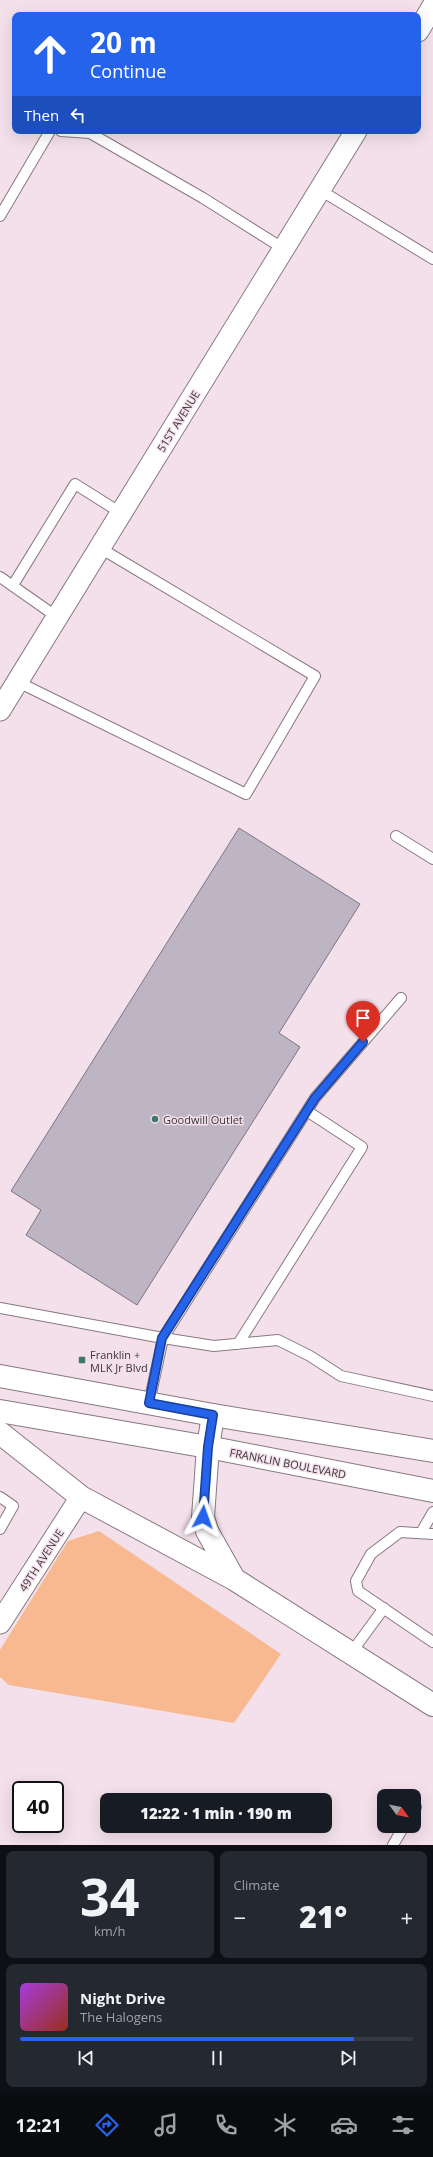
<!DOCTYPE html>
<meta charset="utf-8">
<style>
body{margin:0;font-family:"Open Sans",sans-serif;background:#242831;color:#f1f3f6;height:100vh;display:flex;flex-direction:column;font-size:15px;white-space:nowrap}
*{box-sizing:border-box;margin:0}
p{font-size:13px;color:#9ea1a6}
.icon{flex:none;width:22px;height:22px;fill:none;stroke:currentColor;stroke-width:2;stroke-linecap:round;stroke-linejoin:round}
.map{position:relative;height:1845px;overflow:hidden}
.sheet{display:flex;flex-direction:column;gap:6px;padding:6px;background:#0d0f14;flex:1}
.sheet>*{flex:none}
.top-card{position:absolute;left:12px;top:12px;width:409px;height:122px;border-radius:8px;box-shadow:0 4px 16px #0002;background:#2563eb;color:#fff;overflow:hidden}
.needle{width:26px;rotate:123deg}
.tools{position:absolute;left:377px;top:1789px;display:grid;gap:8px}
.tools a{display:grid;place-items:center;width:44px;height:44px;border-radius:8px;background:#171b24;box-shadow:0 4px 16px #0002;font-size:20px}
.speed{position:absolute;left:12px;top:1781px;display:flex;gap:8px;font-size:20px;font-weight:700;text-align:center}
.speed>*{display:grid;place-content:center;width:52px;height:52px;border-radius:50%;background:#171b24;box-shadow:0 4px 16px #0002;line-height:1}
.speed .limit{border:2px solid #111;border-radius:6px;background:#fff;color:#111}
.pin{position:absolute;display:grid;place-items:center;width:34px;height:34px;color:#fff;margin:-41px -17px;border-radius:50% 50% 50% 0;rotate:-45deg;box-shadow:0 0 4px #0007}
.pin .icon{rotate:45deg}
.me{position:absolute;width:44px;margin:-22px;rotate:4deg;stroke-linejoin:round;filter:drop-shadow(0 0 3px #0008)}
.turn{display:flex;align-items:center;gap:14px;height:84px;padding:0 12px;font-size:18px}
.turn .icon{width:52px;height:52px;stroke-width:2.5}
.turn b{display:block;font-size:28px;line-height:34px}
.then{display:flex;align-items:center;height:38px;padding:0 12px;background:#0003;gap:8px;font-size:15px}
.big{font-size:30px;font-weight:800;line-height:1.1}
.sheet .card{flex:1;display:flex;flex-direction:column;justify-content:center;gap:6px;min-width:0;padding:0 14px;border-radius:8px;background:#242831}
.sheet .dial{align-items:center;gap:0}
.dial b{font-size:52px;line-height:1}
.song{display:flex;align-items:center;gap:12px}
.cover{width:48px;height:48px;border-radius:6px;background:linear-gradient(135deg,hsl(280 70% 55%),hsl(10 70% 35%))}
.played{height:4px;border-radius:2px;background:linear-gradient(90deg,#2563eb 85%,#363941 85%)}
.keys{display:flex;justify-content:space-around;direction:ltr}
.heat{display:flex;justify-content:space-between;align-items:center;font-size:22px;direction:ltr}
.sheet .tiles{flex:1;display:grid;gap:6px;grid-template-columns:1fr 1fr}
.card:last-child{grid-column:span 2}
.trip{position:absolute;left:100px;top:1793px;width:232px;height:40px;border-radius:8px;background:#171b24;box-shadow:0 4px 16px #0002;font-weight:800;line-height:40px;text-align:center}
.tab-bar{display:flex;height:64px;justify-content:space-around;align-items:center;background:#090b0e;color:#9ea1a6}
.tab-bar .icon{width:28px;height:28px}
.tab-bar .on{color:#2563eb}
.tab-bar b{font-size:18px;color:#f1f3f6}
.map>svg:first-child{display:block}
.green{fill:#f8b890}
.building{fill:#bdb4c4;stroke:#7d7583}
.lines{fill:none;stroke-linecap:round;stroke-linejoin:round}
.service-casing{stroke:#897881;stroke-width:12}
.minor-casing{stroke:#897881;stroke-width:23}
.tertiary-casing{stroke:#897881;stroke-width:24}
.secondary-casing{stroke:#897881;stroke-width:24}
.service{stroke:#fff;stroke-width:10}
.minor{stroke:#fff;stroke-width:21}
.tertiary{stroke:#fff;stroke-width:22}
.secondary{stroke:#fff;stroke-width:22}
.route-casing{stroke:#184099;stroke-width:10}
.route{stroke:#2563eb;stroke-width:7}
.poi-dot{fill:#3a7a69;stroke:#f3e0ea;stroke-width:1.5}
.labels{text-anchor:middle;dominant-baseline:central;stroke-width:3;stroke-linejoin:round;paint-order:stroke}
.street-label{font-size:11px;fill:#3b3438;stroke:#f3e0ea}
.poi-label{font-size:11px;fill:#3b3438;stroke:#f3e0ea;text-anchor:start}
</style>
<div class="map">
<svg width="433" height="1845" viewBox="0 0 433 1845">
<rect width="100%" height="100%" fill="#f3e0ea"/>
<path class="green" d="M99,1531L281,1654L234,1723L9,1685L0,1677V1650L68,1541Z"/>
<path class="building" d="M239,828L360,904L279,1033L300,1047L137,1305L26,1235L41,1210L11,1191Z"/>
<g class="lines">
<defs>
<path id="service" d="M61,131L90,133L203,198L284,249
M320,190L433,259
M0,216L50,131
M0,577L57,617
M13,585L75,484L121,513
M18,682L246,794L315,676L100,548
M396,836L433,859
M0,1308L163,1338L315,1098L401,998
M238,1344L362,1147L307,1111
M149,1403L163,1338L214,1346L278,1340L310,1356L341,1376L433,1396
M0,1497L13,1506L0,1529
M422,1531L433,1512
M433,1534L400,1532L371,1554L356,1581L358,1591L433,1642
M351,1653L384,1608
M414,1811L416,1807
M393,1845L404,1826"/>
<path id="minor" d="M418,31L433,6
M0,710L356,131
M0,1623L81,1497"/>
<path id="tertiary" d="M213,1415L208,1447L203,1517L207,1531L234,1579
M0,1433L81,1497L234,1579L433,1705"/>
<path id="secondary" d="M0,1376L213,1415L433,1451
M0,1411L208,1447L433,1491"/>
</defs>
<use href="#service" class="service-casing"/>
<use href="#minor" class="minor-casing"/>
<use href="#tertiary" class="tertiary-casing"/>
<use href="#secondary" class="secondary-casing"/>
<use href="#service" class="service"/>
<use href="#minor" class="minor"/>
<use href="#tertiary" class="tertiary"/>
<use href="#secondary" class="secondary"/>
</g>
<g class="lines">
<defs>
<path id="route" d="M203,1517L208,1447L213,1415L149,1403L162,1338L315,1098L363,1042"/>
</defs>
<use href="#route" class="route-casing"/>
<use href="#route" class="route"/>
</g>
<g class="poi-dot">
<circle cx="155" cy="1119" r="4"/>
<rect x="78" y="1356" width="8" height="8" rx="2"/>
</g>
<g class="labels">
<g class="street-label">
<text transform="translate(178 421) rotate(-58)">51ST AVENUE</text>
<text transform="translate(288 1463) rotate(11)">FRANKLIN BOULEVARD</text>
<text transform="translate(41 1560) rotate(-57)">49TH AVENUE</text>
</g>
<g class="poi-label">
<text x="163" y="1119">Goodwill Outlet</text>
<text x="90" y="1354">Franklin +<tspan x="90" dy="13">MLK Jr Blvd</tspan></text>
</g>
</g>
</svg>
<div class="tools">
<a><svg class="needle" viewBox="-14 -14 28 28"><path d="M0-13l5 13h-10z" fill="#e53935"/><path d="M0 13l5-13h-10z" fill="#9ea1a6"/></svg></a>
</div>
<div class="speed"><div class="limit">40</div></div>
<div class="pin" style="left:363px;top:1042px;background:#d93025"><svg class="icon" aria-label="arrive" viewBox="0 0 24 24"><path d="M6 21V4h12l-3 4 3 4H6"/></svg></div>
<svg class="me" style="left:203px;top:1517px" viewBox="-20 -20 40 40"><path d="M0-17L14 15 0 8-14 15z" fill="#2563eb" stroke="#fff" stroke-width="4"/></svg>
<div class="trip">12:22 · 1 min · 190 m</div>
<div class="top-card">
<div class="turn"><svg class="icon" aria-label="ahead" viewBox="0 0 24 24"><path d="M12 20V5M6 11l6-6 6 6"/></svg><div><b>20 m</b>Continue</div></div>
<div class="then">Then<svg class="icon" aria-label="left" viewBox="0 0 24 24"><path d="M17 20v-9H6M10 6l-5 5 5 5"/></svg></div>
</div>
</div>
<section class="sheet">
<div class="tiles">
<div class="card dial"><b>34</b><p>km/h</p></div>
<div class="card"><p>Climate</p>
<div class="heat"><a>−</a><b class="big">21°</b><a>+</a></div>
</div>
<div class="card">
<div class="song"><i class="cover"></i><div><b>Night Drive</b><p>The Halogens</p></div></div>
<div class="played"></div>
<div class="keys"><svg class="icon" aria-label="previous" viewBox="0 0 24 24"><path d="M18 5L8 12l10 7zM5 5v14"/></svg><svg class="icon" aria-label="pause" viewBox="0 0 24 24"><path d="M8 5v14M16 5v14"/></svg><svg class="icon" aria-label="next" viewBox="0 0 24 24"><path d="M6 5l10 7-10 7zM19 5v14"/></svg></div>
</div>
</div>
</section>
<nav class="tab-bar">
<b>12:21</b>
<svg class="icon on" aria-label="directions" viewBox="0 0 24 24"><path d="M12 3l9 9-9 9-9-9zM9 14v-3h6M13 9l2 2-2 2"/></svg>
<svg class="icon" aria-label="music" viewBox="0 0 24 24"><path d="M9 18V5l10-2v13"/><circle cx="6" cy="18" r="3"/><circle cx="16" cy="16" r="3"/></svg>
<svg class="icon" aria-label="phone" viewBox="0 0 24 24"><path d="M5 4h4l2 5-3 2q2 4 5 5l2-3 5 2v4C11 20 4 13 5 4z"/></svg>
<svg class="icon" aria-label="climate" viewBox="0 0 24 24"><path d="M12 3v18M4 7l16 10M4 17L20 7"/></svg>
<svg class="icon" aria-label="car" viewBox="0 0 24 24"><path d="M5 17H2v-5l4-1 3-4h7l3 4 3 1v5h-3M9 17h6M6 11h13"/><circle cx="7" cy="17" r="2"/><circle cx="17" cy="17" r="2"/></svg>
<svg class="icon" aria-label="filters" viewBox="0 0 24 24"><path d="M4 7h16M4 17h16"/><circle cx="9" cy="7" r="2"/><circle cx="15" cy="17" r="2"/></svg>
</nav>
